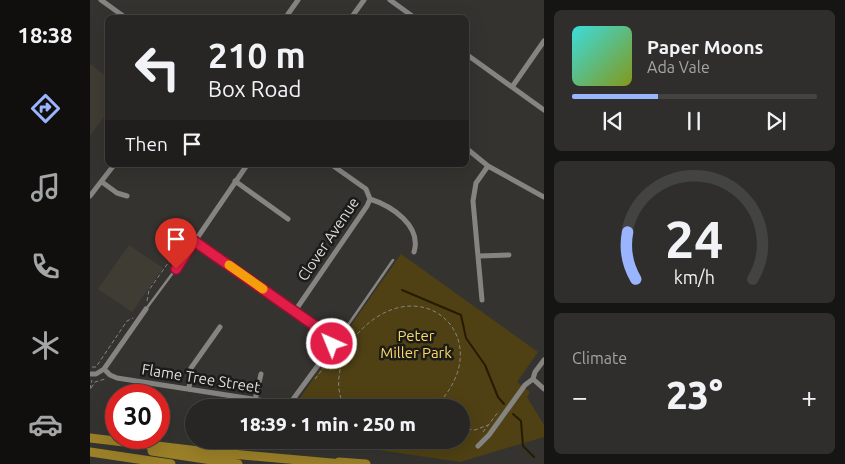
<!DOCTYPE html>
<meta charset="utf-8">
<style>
body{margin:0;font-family:Ubuntu,sans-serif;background:#2f2e2c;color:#f1f3f6;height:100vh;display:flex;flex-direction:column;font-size:19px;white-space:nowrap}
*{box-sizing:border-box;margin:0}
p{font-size:16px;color:#a4a5a6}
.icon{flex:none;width:28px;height:28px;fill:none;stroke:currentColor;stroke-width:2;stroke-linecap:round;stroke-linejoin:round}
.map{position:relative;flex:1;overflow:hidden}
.sheet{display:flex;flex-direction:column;gap:10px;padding:10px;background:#151514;width:301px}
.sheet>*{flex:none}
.top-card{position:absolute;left:15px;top:15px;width:364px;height:152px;border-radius:8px;box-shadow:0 5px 20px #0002,0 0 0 1px #434341;background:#272624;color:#f1f3f6;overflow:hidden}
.speed{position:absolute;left:15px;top:384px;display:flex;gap:10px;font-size:25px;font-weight:700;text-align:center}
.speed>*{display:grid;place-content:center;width:65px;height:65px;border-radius:50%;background:#272624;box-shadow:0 5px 20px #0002,0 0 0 1px #434341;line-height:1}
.speed .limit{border:8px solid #d22;background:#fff;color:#111}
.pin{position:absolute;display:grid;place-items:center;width:42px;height:42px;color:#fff;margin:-51px -21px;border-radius:50% 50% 50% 0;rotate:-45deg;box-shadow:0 0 5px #0007}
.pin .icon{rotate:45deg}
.me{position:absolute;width:55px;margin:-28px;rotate:316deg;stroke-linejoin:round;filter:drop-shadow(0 0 4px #0008)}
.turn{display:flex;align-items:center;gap:18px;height:105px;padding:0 20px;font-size:22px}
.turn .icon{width:65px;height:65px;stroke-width:2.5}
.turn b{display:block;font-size:35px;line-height:42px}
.then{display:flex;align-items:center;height:48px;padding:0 20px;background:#0003;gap:10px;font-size:19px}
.big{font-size:38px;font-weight:800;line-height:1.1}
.sheet .card{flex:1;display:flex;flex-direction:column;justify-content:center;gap:8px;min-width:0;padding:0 18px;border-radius:8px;background:#2f2e2c}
.sheet .dial{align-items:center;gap:0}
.dial svg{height:130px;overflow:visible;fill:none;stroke:#434341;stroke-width:7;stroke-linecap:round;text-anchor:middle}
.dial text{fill:#f1f3f6;stroke:none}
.song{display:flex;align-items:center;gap:15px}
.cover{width:60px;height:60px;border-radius:8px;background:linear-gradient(135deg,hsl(180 70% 55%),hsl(70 70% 35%))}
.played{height:5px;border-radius:2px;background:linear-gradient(90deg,#9ab5fd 35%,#434341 35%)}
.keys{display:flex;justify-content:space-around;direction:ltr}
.heat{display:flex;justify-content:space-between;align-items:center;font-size:28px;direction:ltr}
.trip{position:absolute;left:95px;top:399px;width:285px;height:50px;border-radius:25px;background:#272624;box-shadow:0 5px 20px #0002,0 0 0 1px #434341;font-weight:800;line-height:50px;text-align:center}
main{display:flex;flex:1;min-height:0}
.menu{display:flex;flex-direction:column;width:90px;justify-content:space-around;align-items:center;background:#100f0e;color:#a4a5a6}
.menu .icon{width:35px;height:35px}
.menu .selected{color:#9ab5fd}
.menu b{font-size:22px;color:#f1f3f6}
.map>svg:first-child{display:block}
.built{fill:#3f3c33}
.green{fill:#4f4114}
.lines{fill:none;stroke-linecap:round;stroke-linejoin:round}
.stream{stroke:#251c02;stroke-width:2}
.path{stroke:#858482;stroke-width:1;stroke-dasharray:4 2.5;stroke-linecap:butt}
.service{stroke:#858481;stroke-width:2.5}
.minor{stroke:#858481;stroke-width:5}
.motorway{stroke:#9b8028;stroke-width:9}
.route-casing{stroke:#92132f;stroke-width:12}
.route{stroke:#e11d48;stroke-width:9}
.slow{stroke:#f59e0b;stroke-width:9}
.labels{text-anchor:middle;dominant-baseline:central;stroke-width:5;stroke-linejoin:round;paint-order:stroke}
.street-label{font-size:15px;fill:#dedddc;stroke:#1b1b19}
.park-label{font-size:15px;fill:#fdd762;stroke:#1b1b19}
</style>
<main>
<nav class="menu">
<b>18:38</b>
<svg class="icon selected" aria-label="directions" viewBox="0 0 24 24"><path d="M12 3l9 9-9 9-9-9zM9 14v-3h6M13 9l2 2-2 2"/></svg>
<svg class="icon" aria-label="music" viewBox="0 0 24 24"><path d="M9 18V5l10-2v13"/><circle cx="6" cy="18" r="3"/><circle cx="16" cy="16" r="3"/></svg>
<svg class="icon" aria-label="phone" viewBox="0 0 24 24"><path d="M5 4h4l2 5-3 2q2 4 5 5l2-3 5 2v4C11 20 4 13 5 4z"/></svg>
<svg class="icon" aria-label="climate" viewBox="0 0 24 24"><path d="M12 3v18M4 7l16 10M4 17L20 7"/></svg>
<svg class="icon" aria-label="car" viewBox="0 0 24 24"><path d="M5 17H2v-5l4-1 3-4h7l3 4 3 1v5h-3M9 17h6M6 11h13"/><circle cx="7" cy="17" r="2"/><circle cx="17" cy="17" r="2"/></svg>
</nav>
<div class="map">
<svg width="454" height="464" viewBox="0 0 454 464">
<rect width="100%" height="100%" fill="#343330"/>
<path class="built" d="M0,64L17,77L18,111L0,136Z
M39,245L73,268L42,312L8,289Z"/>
<path class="green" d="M311,254L448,352L427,382L440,392L437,397L454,425V437L370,462L222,440H371V408H203Z"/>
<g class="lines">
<path class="stream" d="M312,290L371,315L376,338L395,365L408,397L414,404
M423,414L431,421L433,446L444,457"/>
<path class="path" d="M57,301L59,290L97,236
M263,339C327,260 415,339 344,408
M245,347L247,348L258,335L263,339C251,360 242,384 255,408
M245,351L247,348L255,353
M2,367H6L37,321L43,318
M225,379L238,362
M1,388L5,382L15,379
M0,389L2,380
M208,403L218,408
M245,407L255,402
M224,408L229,404L232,408
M371,428L385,430L398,425
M393,432L409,411"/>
<path class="service" d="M56,309L85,270
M242,340L251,334L258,325L303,260"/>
<path class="minor" d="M11,0L36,18
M300,0L325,18
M198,14L208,0
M261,18L274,0
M376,54L454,110
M422,87L454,41
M376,148L398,166L454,197
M145,181L198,219
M12,182L27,193L37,196
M0,196L24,165
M280,199C302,206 332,226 324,252
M389,256L419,255
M86,269L157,165
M392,300L383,201L386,183L398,166
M205,311L277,206L280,199L276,189L242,165
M14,369L20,375L27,378L194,404L201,402L240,349L241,340L238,335L104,241
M0,374H6L14,369L56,309
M443,379L454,389
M99,389L101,368L130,327
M165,400L171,374
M388,446L399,435L435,385L443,379L445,372L454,360"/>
<path class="motorway" d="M0,438L109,451L253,464
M62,451L148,464
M0,452L81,464
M249,462L276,464"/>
</g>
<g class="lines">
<defs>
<path id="route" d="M86,269L104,241L238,335L241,338L242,344"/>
</defs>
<use href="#route" class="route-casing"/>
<use href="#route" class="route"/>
<path class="slow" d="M139,265L173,289"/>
</g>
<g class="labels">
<g class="street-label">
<text transform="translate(238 239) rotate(-56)">Clover Avenue</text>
<text transform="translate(111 378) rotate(9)">Flame Tree Street</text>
</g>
<g class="park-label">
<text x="326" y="335">Peter<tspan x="326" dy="17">Miller Park</tspan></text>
</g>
</g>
</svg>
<div class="speed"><div class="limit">30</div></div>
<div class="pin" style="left:86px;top:269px;background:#d93025"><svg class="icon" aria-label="arrive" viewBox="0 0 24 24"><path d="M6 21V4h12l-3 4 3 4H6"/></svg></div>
<svg class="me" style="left:242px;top:344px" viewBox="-20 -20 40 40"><circle r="17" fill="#e11d48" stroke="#fff" stroke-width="3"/><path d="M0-11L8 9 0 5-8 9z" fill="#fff"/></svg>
<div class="trip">18:39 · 1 min · 250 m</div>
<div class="top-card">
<div class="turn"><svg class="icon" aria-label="left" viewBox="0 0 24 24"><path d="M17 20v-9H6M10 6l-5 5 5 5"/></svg><div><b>210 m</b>Box Road</div></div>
<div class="then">Then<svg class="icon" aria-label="arrive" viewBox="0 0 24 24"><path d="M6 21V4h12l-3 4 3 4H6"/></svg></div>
</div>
</div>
<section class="sheet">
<div class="card">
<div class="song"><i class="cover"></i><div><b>Paper Moons</b><p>Ada Vale</p></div></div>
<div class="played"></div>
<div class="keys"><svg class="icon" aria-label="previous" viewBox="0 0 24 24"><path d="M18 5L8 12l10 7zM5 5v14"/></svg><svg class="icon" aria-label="pause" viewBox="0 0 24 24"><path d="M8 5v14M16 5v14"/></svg><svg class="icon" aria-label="next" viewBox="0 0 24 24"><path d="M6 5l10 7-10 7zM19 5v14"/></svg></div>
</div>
<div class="card dial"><svg viewBox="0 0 100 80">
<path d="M14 69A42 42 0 1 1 86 69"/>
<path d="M14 69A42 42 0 0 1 9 40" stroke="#9ab5fd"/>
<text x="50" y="56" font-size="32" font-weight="700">24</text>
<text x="50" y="72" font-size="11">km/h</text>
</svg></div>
<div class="card"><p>Climate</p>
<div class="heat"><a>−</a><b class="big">23°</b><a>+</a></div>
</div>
</section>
</main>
